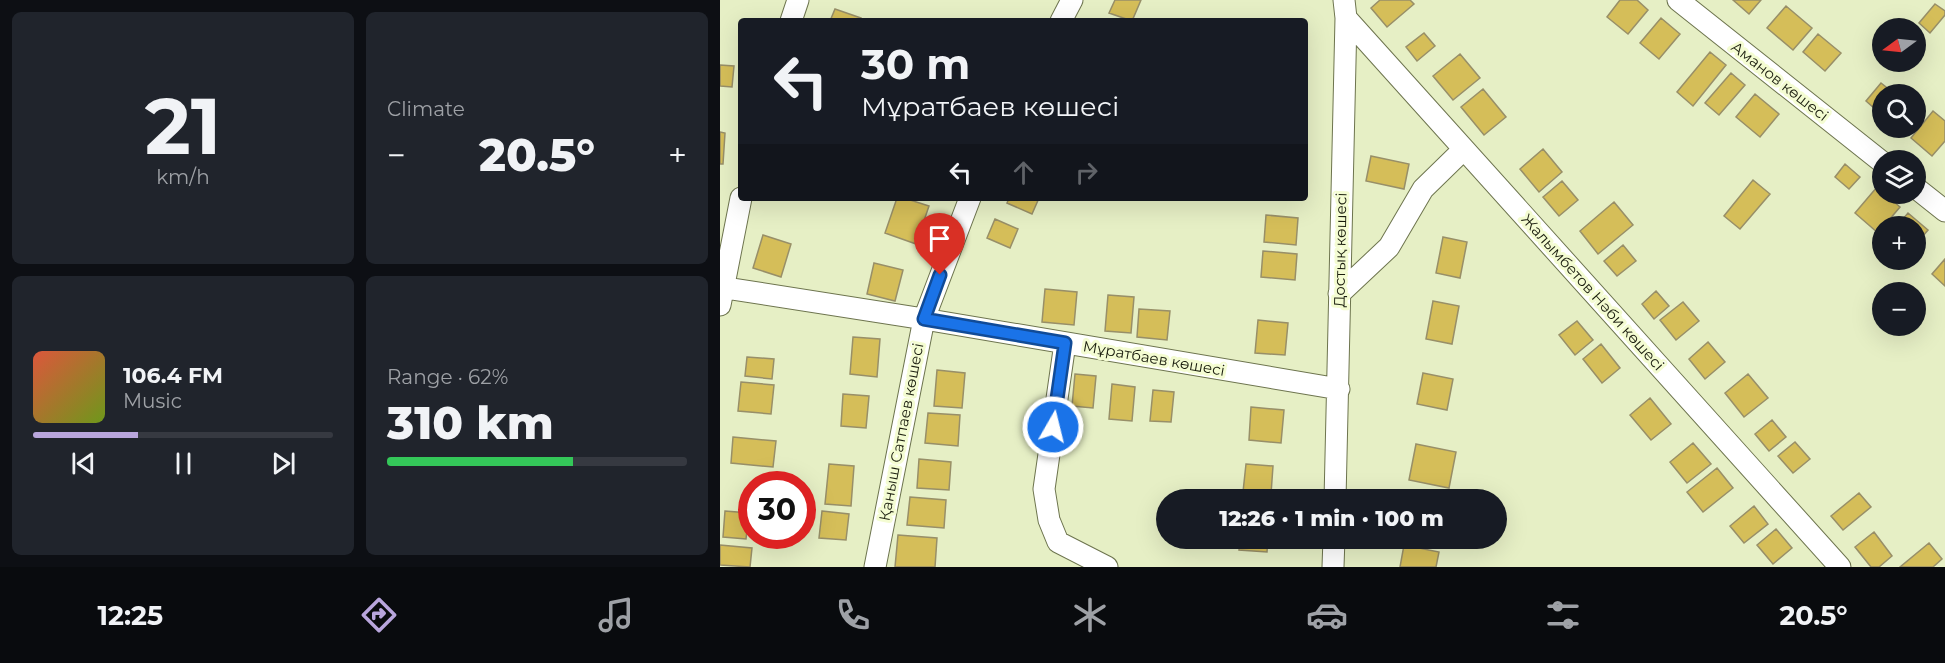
<!DOCTYPE html>
<meta charset="utf-8">
<style>
body{margin:0;font-family:Montserrat,sans-serif;background:#20242c;color:#f1f3f6;height:100vh;display:flex;flex-direction:column;font-size:22px;white-space:nowrap}
*{box-sizing:border-box;margin:0}
p{font-size:20px;color:#9ea1a6}
.icon{flex:none;width:33px;height:33px;fill:none;stroke:currentColor;stroke-width:2;stroke-linecap:round;stroke-linejoin:round}
.map{position:relative;flex:1;overflow:hidden}
.details{display:flex;flex-direction:column;gap:12px;padding:12px;background:#0d0f14;width:720px}
.details>*{flex:none}
.top-card{position:absolute;left:18px;top:18px;width:570px;height:183px;border-radius:6px;box-shadow:0 6px 24px #0002;background:#171b24;color:#f1f3f6;overflow:hidden}
.needle{width:39px;rotate:255deg}
.controls{position:absolute;left:1152px;top:18px;display:grid;gap:12px}
.controls a{display:grid;place-items:center;width:54px;height:54px;border-radius:50%;background:#171b24;box-shadow:0 6px 24px #0002;font-size:30px}
.speed{position:absolute;left:18px;top:471px;display:flex;gap:12px;font-size:30px;font-weight:700;text-align:center}
.speed>*{display:grid;place-content:center;width:78px;height:78px;border-radius:50%;background:#171b24;box-shadow:0 6px 24px #0002;line-height:1}
.speed .limit{border:9px solid #d22;background:#fff;color:#111}
.pin{position:absolute;display:grid;place-items:center;width:51px;height:51px;color:#fff;margin:-62px -26px;border-radius:50% 50% 50% 0;rotate:-45deg;box-shadow:0 0 6px #0007}
.pin .icon{rotate:45deg}
.me{position:absolute;width:66px;margin:-33px;rotate:8deg;stroke-linejoin:round;filter:drop-shadow(0 0 4px #0008)}
.turn{display:flex;align-items:center;gap:21px;height:126px;padding:0 24px;font-size:27px}
.turn .icon{width:78px;height:78px;stroke-width:2.5}
.turn b{display:block;font-size:42px;line-height:51px}
.lanes{display:flex;align-items:center;height:57px;padding:0 24px;background:#0003;justify-content:center;gap:30px;direction:ltr}
.lanes .off{opacity:.35}
.big{font-size:45px;font-weight:800;line-height:1.1}
.details .card{flex:1;display:flex;flex-direction:column;justify-content:center;gap:9px;min-width:0;padding:0 21px;border-radius:9px;background:#20242c}
.details .dial{align-items:center;gap:0}
.dial b{font-size:78px;line-height:1}
.song{display:flex;align-items:center;gap:18px}
.cover{width:72px;height:72px;border-radius:9px;background:linear-gradient(135deg,hsl(10 70% 55%),hsl(80 70% 35%))}
.played{height:6px;border-radius:3px;background:linear-gradient(90deg,#b9a6dd 35%,#363941 35%)}
.keys{display:flex;justify-content:space-around;direction:ltr}
.heat{display:flex;justify-content:space-between;align-items:center;font-size:33px;direction:ltr}
.charge{height:9px;border-radius:4px;background:linear-gradient(90deg,#34c759 62%,#363941 0)}
.details .tiles{flex:1;display:grid;gap:12px;grid-template-columns:repeat(2,1fr)}
.trip{position:absolute;left:436px;top:489px;width:351px;height:60px;border-radius:30px;background:#171b24;box-shadow:0 6px 24px #0002;font-weight:800;line-height:60px;text-align:center}
.menu{display:flex;height:96px;justify-content:space-around;align-items:center;background:#090b0e;color:#9ea1a6}
.menu .icon{width:42px;height:42px}
.menu .selected{color:#b9a6dd}
.menu b{font-size:27px;color:#f1f3f6}
main{display:flex;flex:1;min-height:0}
.map>svg:first-child{display:block}
.building{fill:#d5be59;stroke:#988f68;stroke-width:1.5}
.lines{fill:none;stroke-linecap:round;stroke-linejoin:round}
.minor-casing{stroke:#6d744e;stroke-width:23}
.minor{stroke:#fff;stroke-width:21}
.route-casing{stroke:#114b97;stroke-width:15}
.route{stroke:#1a73e8;stroke-width:10}
.labels{text-anchor:middle;dominant-baseline:central;stroke-width:6;stroke-linejoin:round;paint-order:stroke}
.street-label{font-size:15px;fill:#191c0d;stroke:#f4fcd2}
</style>
<main>
<section class="details">
<div class="tiles">
<div class="card dial"><b>21</b><p>km/h</p></div>
<div class="card"><p>Climate</p>
<div class="heat"><a>−</a><b class="big">20.5°</b><a>+</a></div>
</div>
<div class="card">
<div class="song"><i class="cover"></i><div><b>106.4 FM</b><p>Music</p></div></div>
<div class="played"></div>
<div class="keys"><svg class="icon" aria-label="previous" viewBox="0 0 24 24"><path d="M18 5L8 12l10 7zM5 5v14"/></svg><svg class="icon" aria-label="pause" viewBox="0 0 24 24"><path d="M8 5v14M16 5v14"/></svg><svg class="icon" aria-label="next" viewBox="0 0 24 24"><path d="M6 5l10 7-10 7zM19 5v14"/></svg></div>
</div>
<div class="card"><p>Range · 62%</p><b class="big">310 km</b><div class="charge"></div></div>
</div>
</section>
<div class="map">
<svg width="1225" height="567" viewBox="0 0 1225 567">
<rect width="100%" height="100%" fill="#e6efc5"/>
<path class="building" d="M395,0H421L412,21L389,13Z
M660,0H690L694,4L667,27L651,8Z
M900,0H917L928,10L908,34L887,17Z
M1013,0H1041L1029,14Z
M1215,4L1225,11V15L1210,33L1199,23Z
M1066,6L1092,28L1073,50L1047,28Z
M115,9L141,18L140,21H110Z
M941,18L960,34L939,59L920,43Z
M704,33L715,46L697,61L686,47Z
M1098,34L1121,53L1105,71L1083,52Z
M990,52L1006,65L973,106L957,92Z
M740,54L760,78L733,100L713,76Z
M0,65L14,66L12,87L0,86Z
M1011,73L1025,85L999,115L985,103Z
M1161,83L1175,94H1162V115L1146,101Z
M763,89L786,117L764,135L741,107Z
M1035,94L1059,114L1040,137L1016,117Z
M1213,111L1225,121V141L1212,156L1191,138Z
M0,132L5,133L3,164H0Z
M823,149L842,172L819,192L800,169Z
M651,156L689,164L684,189L646,181Z
M1125,164L1140,177L1129,189L1115,177Z
M1033,180L1050,194L1020,229L1004,216Z
M842,181L858,200L839,216L823,197Z
M1157,187L1180,207L1158,233L1135,213Z
M177,198H184L209,206L196,244L165,233Z
M289,198H319L312,214L287,203Z
M894,202L913,225L878,254L860,231Z
M1188,213L1208,230L1196,244V226H1177Z
M546,215L578,218L576,245L544,242Z
M275,219L298,229L290,248L267,238Z
M43,235L71,244L61,277L33,268Z
M723,237L747,242L740,278L716,273Z
M903,245L916,261L897,276L884,261Z
M543,251L577,254L575,280L541,277Z
M1225,259V286L1212,274Z
M154,263L183,270L175,301L147,294Z
M325,289L357,292L354,325L322,322Z
M936,291L949,306L934,319L922,304Z
M388,295L414,297L411,333L385,331Z
M713,301L739,306L732,344L706,339Z
M963,302L979,321L956,340L940,320Z
M419,309L450,311L447,340L417,337Z
M538,320L568,323L565,355L535,353Z
M857,321L873,340L855,355L839,335Z
M133,337L160,339L157,377L130,374Z
M988,342L1005,362L985,379L969,359Z
M881,344L900,368L882,383L863,359Z
M27,357L54,359L52,379L25,376Z
M217,370L245,373L242,408L214,406Z
M703,373L733,379L727,410L697,404Z
M355,374L376,376L373,408L352,406Z
M1028,374L1048,398L1024,417L1005,393Z
M21,382L54,385L51,414L18,411Z
M392,384L415,387L412,421L389,419Z
M433,390L454,392L451,422L430,421Z
M123,394L149,396L146,428L121,426Z
M930,398L951,424L931,440L910,415Z
M531,407L564,410L561,443L529,440Z
M208,413L240,415L238,446L205,443Z
M1052,420L1066,437L1049,451L1035,434Z
M13,437L56,441L53,467L11,463Z
M1075,442L1090,459L1073,473L1058,456Z
M973,443L991,464L967,483L950,462Z
M696,444L736,452L729,488L689,480Z
M199,459L231,462L229,490L197,488Z
M109,464L134,466L131,506L105,504Z
M526,464L553,466L551,494L523,492Z
M997,468L1013,488L983,512L967,492Z
M1139,493L1151,507L1123,530L1111,516Z
M190,497L226,500L224,528L187,525Z
M1034,506L1048,524L1024,543L1010,526Z
M5,511L29,513L26,539L3,537Z
M102,511L129,514L126,540L99,538Z
M1056,529L1072,548L1053,564L1037,545Z
M1154,532L1172,556L1159,567H1151L1135,547Z
M178,535L217,538L215,567H175Z
M520,538H548L547,552L519,550Z
M1209,543L1222,559L1213,567H1180Z
M0,545L32,548L30,567L0,565Z
M684,545L719,552L716,567H680Z"/>
<g class="lines">
<defs>
<path id="minor" d="M958,0L1162,162
M626,18L1120,567
M71,21L78,0
M341,21L352,0
M1196,188L1225,211
M0,287L204,319L619,389
M619,294L669,247L703,189L744,149
M0,305L21,198
M345,343L324,489L329,520L338,542L387,567
M615,500L626,18L624,0
M155,567L204,319L250,198
M613,567L614,538"/>
</defs>
<use href="#minor" class="minor-casing"/>
<use href="#minor" class="minor"/>
</g>
<g class="lines">
<defs>
<path id="route" d="M220,275L204,319L345,343L333,427"/>
</defs>
<use href="#route" class="route-casing"/>
<use href="#route" class="route"/>
</g>
<g class="labels">
<g class="street-label">
<text transform="translate(1060 81) rotate(38)">Аманов көшесі</text>
<text transform="translate(620 250) rotate(-89)">Достық көшесі</text>
<text transform="translate(873 292) rotate(48)">Жалымбетов Нәби көшесі</text>
<text transform="translate(434 358) rotate(10)">Мұратбаев көшесі</text>
<text transform="translate(181 432) rotate(-79)">Қаныш Сатпаев көшесі</text>
</g>
</g>
</svg>
<div class="controls">
<a><svg class="needle" viewBox="-14 -14 28 28"><path d="M0-13l5 13h-10z" fill="#e53935"/><path d="M0 13l5-13h-10z" fill="#9ea1a6"/></svg></a>
<a><svg class="icon" aria-label="search" viewBox="0 0 24 24"><circle cx="10" cy="10" r="6"/><path d="M15 15l6 6"/></svg></a>
<a><svg class="icon" aria-label="layers" viewBox="0 0 24 24"><path d="M12 4l9 5-9 5-9-5zM3 14l9 5 9-5"/></svg></a>
<a>+</a>
<a>−</a>
</div>
<div class="speed"><div class="limit">30</div></div>
<div class="pin" style="left:220px;top:275px;background:#d93025"><svg class="icon" aria-label="arrive" viewBox="0 0 24 24"><path d="M6 21V4h12l-3 4 3 4H6"/></svg></div>
<svg class="me" style="left:333px;top:427px" viewBox="-20 -20 40 40"><circle r="17" fill="#1a73e8" stroke="#fff" stroke-width="3"/><path d="M0-11L8 9 0 5-8 9z" fill="#fff"/></svg>
<div class="trip">12:26 · 1 min · 100 m</div>
<div class="top-card">
<div class="turn"><svg class="icon" aria-label="left" viewBox="0 0 24 24"><path d="M17 20v-9H6M10 6l-5 5 5 5"/></svg><div><b>30 m</b>Мұратбаев көшесі</div></div>
<div class="lanes"><svg class="icon" aria-label="left" viewBox="0 0 24 24"><path d="M17 20v-9H6M10 6l-5 5 5 5"/></svg><svg class="icon off" aria-label="ahead" viewBox="0 0 24 24"><path d="M12 20V5M6 11l6-6 6 6"/></svg><svg class="icon off" aria-label="right" viewBox="0 0 24 24"><path d="M7 20v-9h11M14 6l5 5-5 5"/></svg></div>
</div>
</div>
</main>
<nav class="menu">
<b>12:25</b>
<svg class="icon selected" aria-label="directions" viewBox="0 0 24 24"><path d="M12 3l9 9-9 9-9-9zM9 14v-3h6M13 9l2 2-2 2"/></svg>
<svg class="icon" aria-label="music" viewBox="0 0 24 24"><path d="M9 18V5l10-2v13"/><circle cx="6" cy="18" r="3"/><circle cx="16" cy="16" r="3"/></svg>
<svg class="icon" aria-label="phone" viewBox="0 0 24 24"><path d="M5 4h4l2 5-3 2q2 4 5 5l2-3 5 2v4C11 20 4 13 5 4z"/></svg>
<svg class="icon" aria-label="climate" viewBox="0 0 24 24"><path d="M12 3v18M4 7l16 10M4 17L20 7"/></svg>
<svg class="icon" aria-label="car" viewBox="0 0 24 24"><path d="M5 17H2v-5l4-1 3-4h7l3 4 3 1v5h-3M9 17h6M6 11h13"/><circle cx="7" cy="17" r="2"/><circle cx="17" cy="17" r="2"/></svg>
<svg class="icon" aria-label="filters" viewBox="0 0 24 24"><path d="M4 7h16M4 17h16"/><circle cx="9" cy="7" r="2"/><circle cx="15" cy="17" r="2"/></svg>
<b>20.5°</b>
</nav>
